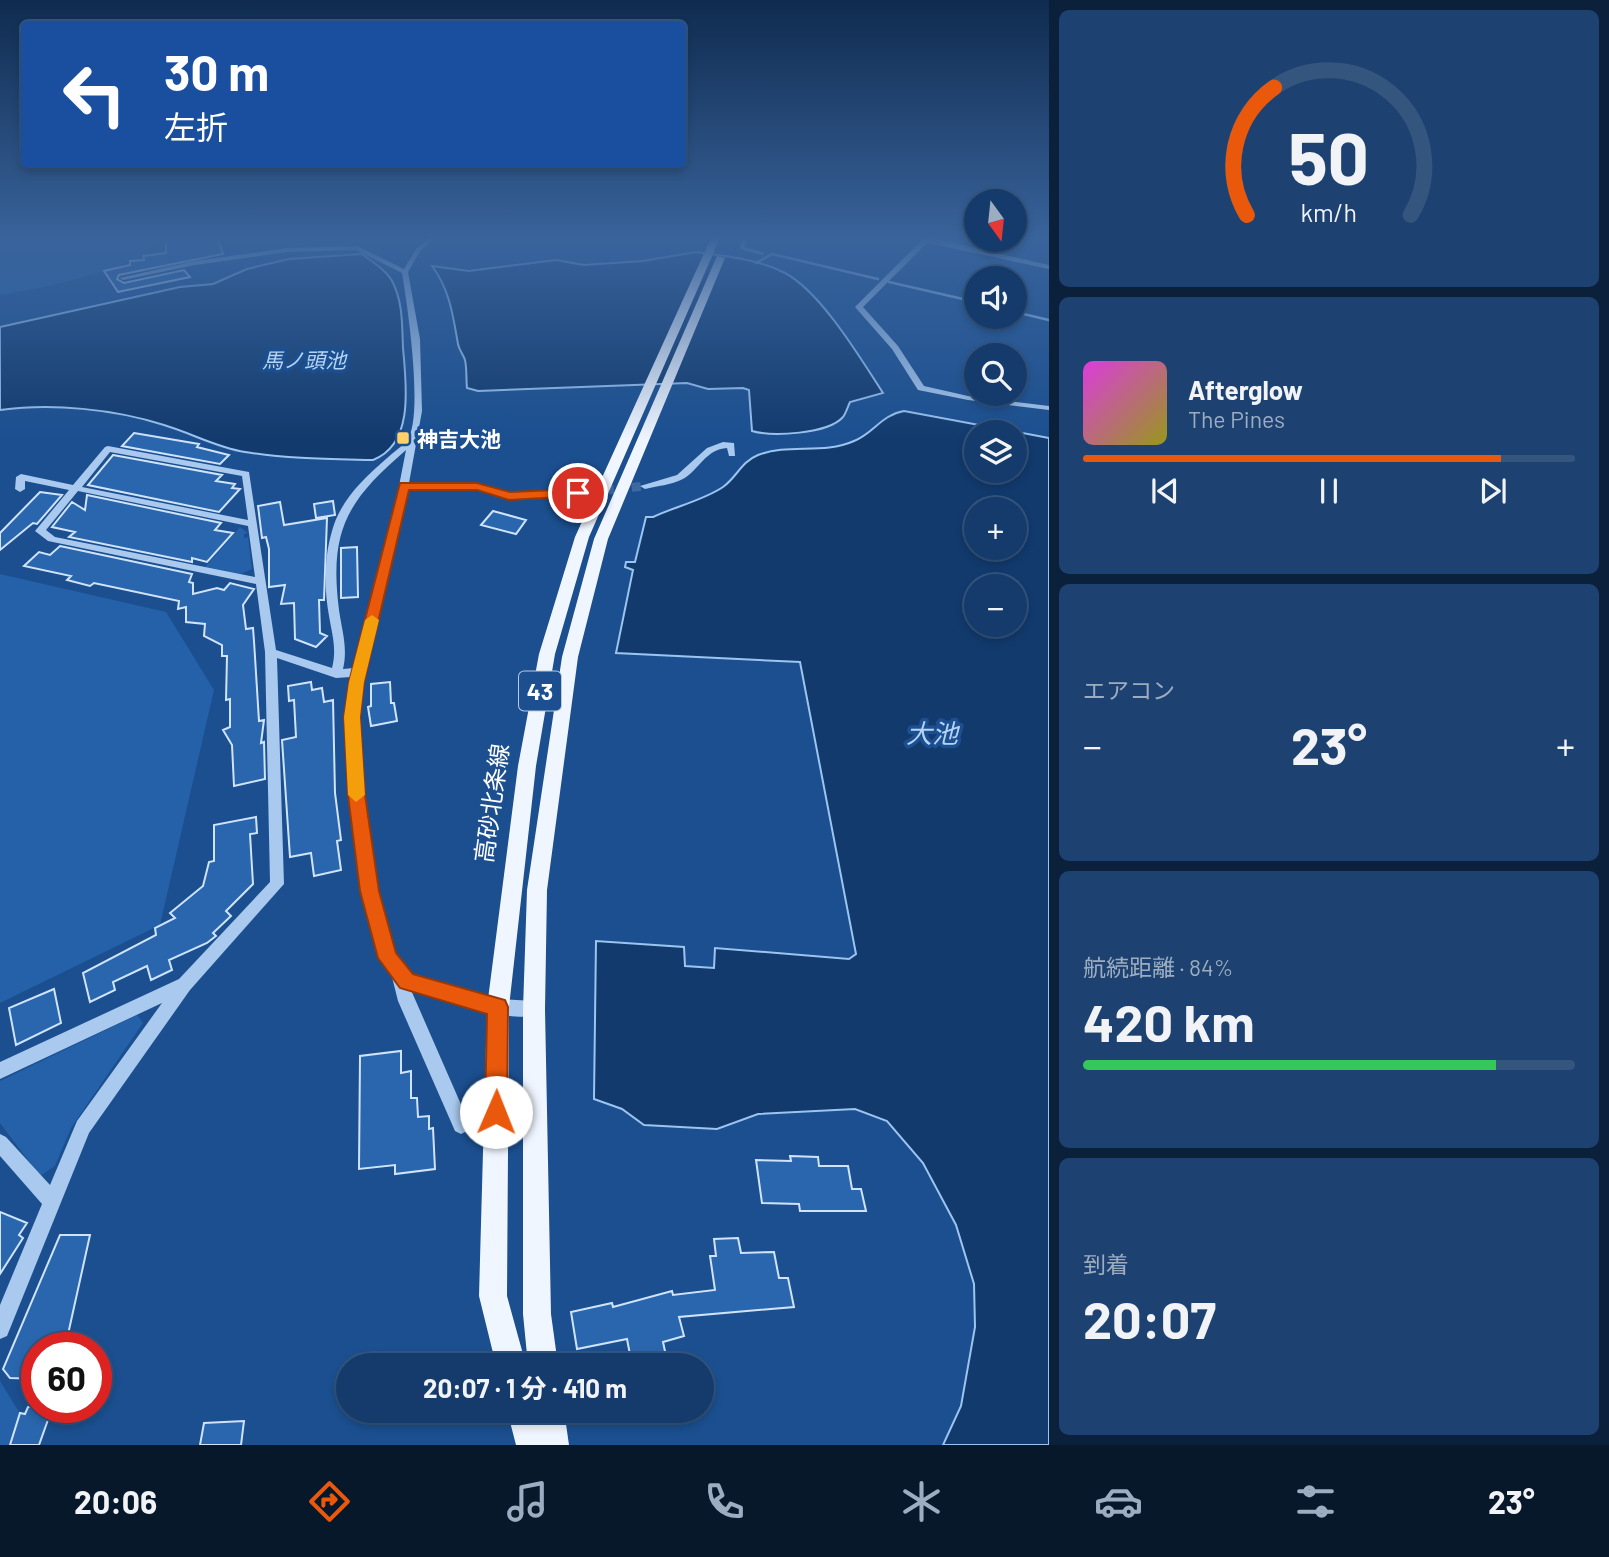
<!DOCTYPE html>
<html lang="ja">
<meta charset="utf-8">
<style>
body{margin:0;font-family:Barlow,"Noto Sans JP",sans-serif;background:#1d4271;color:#f1f3f6;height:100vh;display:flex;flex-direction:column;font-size:26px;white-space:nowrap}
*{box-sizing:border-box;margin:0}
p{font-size:23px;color:#9dadc1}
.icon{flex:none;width:38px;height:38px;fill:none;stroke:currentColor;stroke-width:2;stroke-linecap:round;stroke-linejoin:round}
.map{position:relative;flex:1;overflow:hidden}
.sheet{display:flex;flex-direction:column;gap:10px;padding:10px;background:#0b203b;width:560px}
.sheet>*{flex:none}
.guide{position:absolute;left:21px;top:21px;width:665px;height:147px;border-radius:7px;box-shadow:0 4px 10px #0003,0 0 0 2px #33557e;background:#1a4fa0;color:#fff;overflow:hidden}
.needle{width:46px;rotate:165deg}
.buttons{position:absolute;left:964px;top:189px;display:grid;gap:14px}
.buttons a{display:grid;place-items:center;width:63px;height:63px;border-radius:50%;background:#143b6b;box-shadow:0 4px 10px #0003,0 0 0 2px #33557e;font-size:35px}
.speed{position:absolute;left:21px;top:1332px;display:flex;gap:14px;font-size:35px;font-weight:700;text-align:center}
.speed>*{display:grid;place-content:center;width:91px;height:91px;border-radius:50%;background:#143b6b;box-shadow:0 4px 10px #0003,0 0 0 2px #33557e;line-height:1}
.speed .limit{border:10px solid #d22;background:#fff;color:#111}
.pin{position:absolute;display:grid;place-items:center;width:60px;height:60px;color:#fff;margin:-30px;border:4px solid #fff;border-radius:50%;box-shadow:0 2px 7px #0007}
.me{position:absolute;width:77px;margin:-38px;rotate:1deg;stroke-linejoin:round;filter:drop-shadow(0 0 5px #0008)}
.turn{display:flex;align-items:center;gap:24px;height:147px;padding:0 28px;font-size:32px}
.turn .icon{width:91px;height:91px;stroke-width:2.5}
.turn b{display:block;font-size:49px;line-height:60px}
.big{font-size:52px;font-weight:700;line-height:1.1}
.sheet .card{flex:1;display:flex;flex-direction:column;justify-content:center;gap:10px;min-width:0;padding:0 24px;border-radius:10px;background:#1d4271}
.sheet .dial{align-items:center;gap:0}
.dial svg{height:182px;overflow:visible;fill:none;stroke:#33557e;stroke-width:7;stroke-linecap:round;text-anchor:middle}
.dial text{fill:#f1f3f6;stroke:none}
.song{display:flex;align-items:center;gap:21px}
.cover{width:84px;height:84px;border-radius:10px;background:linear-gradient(135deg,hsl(300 70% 55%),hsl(60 70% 35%))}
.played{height:7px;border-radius:4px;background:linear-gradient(90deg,#ea580c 85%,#33557e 85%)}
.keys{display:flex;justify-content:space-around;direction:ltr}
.heat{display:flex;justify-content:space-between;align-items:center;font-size:38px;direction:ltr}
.charge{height:10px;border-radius:5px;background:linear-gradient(90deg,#34c759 84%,#33557e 0)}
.trip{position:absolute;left:336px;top:1353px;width:378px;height:70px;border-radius:35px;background:#143b6b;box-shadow:0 4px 10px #0003,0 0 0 2px #33557e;font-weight:700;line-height:70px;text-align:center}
.tab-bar{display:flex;height:112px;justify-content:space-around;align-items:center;background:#08182b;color:#9dadc1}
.tab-bar .icon{width:49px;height:49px}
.tab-bar .selected{color:#ea580c}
.tab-bar b{font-size:32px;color:#f1f3f6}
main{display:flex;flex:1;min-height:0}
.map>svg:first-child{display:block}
.green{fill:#2461a8}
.water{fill:#123a6d;stroke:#9cc4f0;stroke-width:2;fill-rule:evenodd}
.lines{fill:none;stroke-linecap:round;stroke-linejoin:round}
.stream{stroke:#9cc4f0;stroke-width:2.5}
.building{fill:#2a66ad;stroke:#cfe3fa;stroke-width:2}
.minor-tunnel{stroke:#3d69a0;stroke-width:9;stroke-dasharray:9 4.5;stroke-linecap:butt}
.minor{fill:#a9c9ee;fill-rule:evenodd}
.major{fill:#f0f6ff;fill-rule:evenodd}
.route{fill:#ea580c;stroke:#983908;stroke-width:2}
.slow{fill:#f59e0b}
.poi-dot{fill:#ffd166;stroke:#1b4f8f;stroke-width:2.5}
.labels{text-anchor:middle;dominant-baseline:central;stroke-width:7;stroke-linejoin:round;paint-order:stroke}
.far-water-label{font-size:21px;font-style:italic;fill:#b5d3f5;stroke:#1b4f8f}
.far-poi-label{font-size:21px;font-weight:bold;fill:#fff;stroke:#1b4f8f;text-anchor:start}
.shield{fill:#1b4f8f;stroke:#bbcadd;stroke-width:2}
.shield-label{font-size:23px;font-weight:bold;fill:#fff}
.street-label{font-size:24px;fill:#fff;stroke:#1b4f8f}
.water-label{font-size:26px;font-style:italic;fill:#b5d3f5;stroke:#1b4f8f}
</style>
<main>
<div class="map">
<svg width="1049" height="1445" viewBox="0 0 1049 1445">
<rect width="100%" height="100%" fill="#1b4f8f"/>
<path class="green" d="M0,238H156C154,243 151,249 147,252C119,273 36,289 0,295Z
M240,527L248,533L244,534V538L248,537L252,569L241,574L205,567Z
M0,574L166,612L214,690L160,925L0,1003Z
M137,1015L143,1023L71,1128L55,1166L40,1176L0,1123V1081Z
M0,1381L27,1425L29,1445H0Z"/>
<path class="water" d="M696,252C726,256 758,259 785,273C821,292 861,359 883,393L850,402C848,406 846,413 843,417C828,434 772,437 752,431L749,390L743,388L708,389L687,383L478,391L467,388C466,379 467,369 465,360C463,354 459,350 458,344C453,316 450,290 432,266L469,271L556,260L584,265L643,261Z
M362,254C372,262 388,271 393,283C403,303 402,326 403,348C406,383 415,444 373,460C330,459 288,459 245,452C218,448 191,433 164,425C114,409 52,403 0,410V327L180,287L213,284L247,269L289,259Z
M904,411L1049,438V1445H943L961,1406L975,1327L974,1284L956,1225L923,1163L887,1121L855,1109L758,1114L717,1129L644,1125L622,1109L594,1099L596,941L684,947L685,966L714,968L715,948L849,959L856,954L800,662L616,653L633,570L625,567L626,562H635L646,517H653C674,507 704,500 723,487C737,477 741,462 758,455C789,443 823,455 854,441C874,433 881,415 904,411ZM976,432H1015V471H976ZM976,509H1015V548H976ZM976,586H1015V625H976Z"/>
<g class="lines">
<path class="stream" d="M756,263L772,254L878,279
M889,282L976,302
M1015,312L1049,320"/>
</g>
<path class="building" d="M166,238H218L223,254L119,275L117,279L124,283L184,270L190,277L118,292L104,271L130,265V261L144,260L143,256L166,253Z
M134,433L199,444L197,447L229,455L220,464L122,446Z
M113,455L222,475L216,481L235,484L232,488L240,489L219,512L88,485Z
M40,492L62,495L37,524L33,523L0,550V533Z
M87,495L221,523L215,530L233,533L207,562L192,558V562L69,537L75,532L52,527L72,502L85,510Z
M333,501L335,515L316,518L314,504Z
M280,502L284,525L327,518L324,600H319L320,633L327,636L316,647L295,639L294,603L281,604L285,585L269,587V549L266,537L262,538L258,506Z
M493,511L526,520L516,534L481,525Z
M60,546L192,574L189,582L193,583V594L217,588L224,590L230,583L254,589L243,605L246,629L253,628L254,641L259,721L264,720L261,743L264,742L265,779L234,786L232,745L223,730L230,727V699L226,700L227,656H222V645L204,636L205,624L186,622V607L178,609L179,601L94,583L90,586L67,580L71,576L24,566L39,552L50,555Z
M357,547L358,597L341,598V548Z
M311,682L312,690L322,688L324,702L333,700L335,793L341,840L337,841L341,870L314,876L311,853L290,857L282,740L296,737L294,700L289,701L288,686Z
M390,682L391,703H394L397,721L371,726L368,707L371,706V684Z
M256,817L257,833L250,834L253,884L226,911L231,916L213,933L216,936L207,943L169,960L172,970L151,980L147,966L113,982L115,990L90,1002L83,973L156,935L155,928L175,918L170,913L203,886L209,862L214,861V825Z
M54,989L61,1023L16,1045L9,1008Z
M401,1051V1073L411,1071V1098H417L418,1117L429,1116V1129L433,1128L435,1169L395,1174V1165L359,1169L360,1056Z
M790,1156L818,1157L819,1166H848L852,1189H861L866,1211H800L799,1204L762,1203L756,1160L791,1161Z
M0,1212L27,1223L19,1235L23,1238L0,1274Z
M60,1235H90L65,1348H37V1379L10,1378L3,1369Z
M738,1238L741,1253L774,1252L779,1278H788L794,1307L679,1317L684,1336L663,1342L668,1365H632L627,1339L577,1349L571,1312L612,1303L613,1307L672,1291L673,1295L715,1290L710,1256H716L714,1239Z
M28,1407H46L43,1416L49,1417L39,1445H10L20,1413L25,1414Z
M244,1421L241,1445H200L204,1423Z"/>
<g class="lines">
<path class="minor-tunnel" d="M578,493L645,486"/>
<path class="minor" d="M429,238H436L420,251L408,272L420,339L422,411L409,483L477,484L509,493L578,490L583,493L578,496L509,499L477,490L408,489L362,682L358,717L363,795L377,891L395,955L412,976L498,999L534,1001L540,1004L542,1009L540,1014C513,1025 440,999 411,990L470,1125L467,1131L461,1134L455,1131L398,1001L391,973L380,958L363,891L349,795L346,717L351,677L336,678L277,658L284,884L190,990L89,1133L7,1336L0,1339V1305L42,1204L0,1156V1134L6,1137L50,1185L77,1121L162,1003L0,1079V1062L179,979L270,882L265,652L256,584L48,541L35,531L69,490L25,481V489L20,492L15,489L16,477L21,474L73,485L105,447L108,446L249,472L276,650L332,668C337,649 332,634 329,616C324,588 324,558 332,531C340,501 363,479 386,459C392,453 400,448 406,442C425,421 407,303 402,273L356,250L287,252L195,265L123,280L120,278L195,261L287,248L357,246L404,269L416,249ZM406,450L399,486L354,668L343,669C348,648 342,631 339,610C329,530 347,501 406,450ZM110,452L242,476L248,520L82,487ZM78,491L248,526L255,577L55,537L46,530Z
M741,238H747L745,247L765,253L762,255L740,249Z
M931,238L1049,265V269L927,243L863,307L898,346L924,386L968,396L1049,406V410L968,400L918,390L892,349L855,307L921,241L916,238Z
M723,442L734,443L735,456H729L727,448C706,449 699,470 683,479C671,485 657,486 645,489L640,486L677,475L707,448Z"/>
<path class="major" d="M711,238H720L589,537L555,654L536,766L509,1007L507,1296L526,1365H496L479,1296L487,1007L518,766L539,654L575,537Z
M717,256L725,258L608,539L578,657L547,890L545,1009L551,1314L558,1365H528L523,1314V1009L527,890L562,657L594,539Z
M507,1410H564L569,1445H516Z"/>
</g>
<linearGradient id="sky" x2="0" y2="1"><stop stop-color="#0f2b4f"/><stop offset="0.54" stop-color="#39639b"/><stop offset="1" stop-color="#39639b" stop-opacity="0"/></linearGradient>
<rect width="1049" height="441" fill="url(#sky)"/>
<path class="route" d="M400,483H477L510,492L578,489L584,493L578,496L509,500L477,490H409L364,682L360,717L365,795L379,891L396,953L413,974L505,1000L508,1007L507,1112L504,1120L496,1123L488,1120L485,1112L487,1014L400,988L378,958L360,891L348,795L344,717L349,682Z"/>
<path class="slow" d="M372,615L379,620L364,682L360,717L365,795L356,802L348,795L344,717L349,682L365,620Z"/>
<rect class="poi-dot" x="396" y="431" width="14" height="14" rx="3.5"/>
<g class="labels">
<g class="far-water-label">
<text x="304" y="359">馬ノ頭池</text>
</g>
<g class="far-poi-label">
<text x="417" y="438">神吉大池</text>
</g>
<rect class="shield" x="519" y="671.5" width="42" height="39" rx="5"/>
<g class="shield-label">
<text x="540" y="691">43</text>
</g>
<g class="street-label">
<text transform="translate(491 803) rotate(-82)">高砂北条線</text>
</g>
<g class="water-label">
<text x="932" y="732">大池</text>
</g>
</g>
</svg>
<div class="buttons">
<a><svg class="needle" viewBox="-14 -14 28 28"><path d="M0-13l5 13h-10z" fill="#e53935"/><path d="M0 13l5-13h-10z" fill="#9dadc1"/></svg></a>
<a><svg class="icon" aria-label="sound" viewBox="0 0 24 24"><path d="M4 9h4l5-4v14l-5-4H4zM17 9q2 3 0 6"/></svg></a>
<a><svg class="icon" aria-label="search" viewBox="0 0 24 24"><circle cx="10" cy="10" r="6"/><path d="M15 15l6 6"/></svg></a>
<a><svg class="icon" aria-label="layers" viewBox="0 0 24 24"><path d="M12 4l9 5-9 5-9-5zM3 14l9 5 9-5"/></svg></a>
<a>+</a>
<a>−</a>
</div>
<div class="speed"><div class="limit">60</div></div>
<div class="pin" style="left:578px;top:493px;background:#d93025"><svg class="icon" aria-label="arrive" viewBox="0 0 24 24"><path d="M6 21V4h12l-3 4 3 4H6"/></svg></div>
<svg class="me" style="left:496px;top:1112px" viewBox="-20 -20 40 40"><circle r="19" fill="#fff"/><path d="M0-13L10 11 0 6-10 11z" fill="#ea580c"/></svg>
<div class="trip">20:07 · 1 分 · 410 m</div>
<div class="guide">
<div class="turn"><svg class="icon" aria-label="left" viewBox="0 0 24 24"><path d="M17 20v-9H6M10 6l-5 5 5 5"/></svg><div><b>30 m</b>左折</div></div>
</div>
</div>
<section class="sheet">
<div class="card dial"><svg viewBox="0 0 100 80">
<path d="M14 69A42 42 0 1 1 86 69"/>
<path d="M14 69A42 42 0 0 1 26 13" stroke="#ea580c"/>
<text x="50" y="56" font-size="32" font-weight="700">50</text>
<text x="50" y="72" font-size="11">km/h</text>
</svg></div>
<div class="card">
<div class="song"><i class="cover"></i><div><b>Afterglow</b><p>The Pines</p></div></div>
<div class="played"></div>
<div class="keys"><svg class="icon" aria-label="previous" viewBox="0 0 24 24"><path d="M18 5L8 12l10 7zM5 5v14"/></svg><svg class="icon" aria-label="pause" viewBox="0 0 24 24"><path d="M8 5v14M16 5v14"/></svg><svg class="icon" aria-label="next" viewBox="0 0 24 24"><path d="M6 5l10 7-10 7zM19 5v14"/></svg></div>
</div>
<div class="card"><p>エアコン</p>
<div class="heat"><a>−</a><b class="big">23°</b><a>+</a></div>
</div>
<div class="card"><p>航続距離 · 84%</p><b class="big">420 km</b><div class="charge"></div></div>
<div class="card"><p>到着</p><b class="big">20:07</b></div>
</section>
</main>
<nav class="tab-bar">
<b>20:06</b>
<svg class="icon selected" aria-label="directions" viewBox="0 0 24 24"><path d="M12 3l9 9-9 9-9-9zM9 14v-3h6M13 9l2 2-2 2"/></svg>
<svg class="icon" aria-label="music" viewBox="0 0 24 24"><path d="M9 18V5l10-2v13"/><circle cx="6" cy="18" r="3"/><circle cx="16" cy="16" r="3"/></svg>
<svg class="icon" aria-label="phone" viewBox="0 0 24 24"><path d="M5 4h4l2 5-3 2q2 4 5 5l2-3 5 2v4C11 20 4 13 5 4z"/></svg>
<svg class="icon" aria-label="climate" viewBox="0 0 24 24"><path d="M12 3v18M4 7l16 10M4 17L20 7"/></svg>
<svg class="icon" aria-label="car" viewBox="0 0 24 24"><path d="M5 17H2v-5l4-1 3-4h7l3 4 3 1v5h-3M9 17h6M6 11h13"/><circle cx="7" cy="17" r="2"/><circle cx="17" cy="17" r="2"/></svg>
<svg class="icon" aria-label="filters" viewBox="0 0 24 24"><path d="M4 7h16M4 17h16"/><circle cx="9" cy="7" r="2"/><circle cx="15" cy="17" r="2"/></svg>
<b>23°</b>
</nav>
